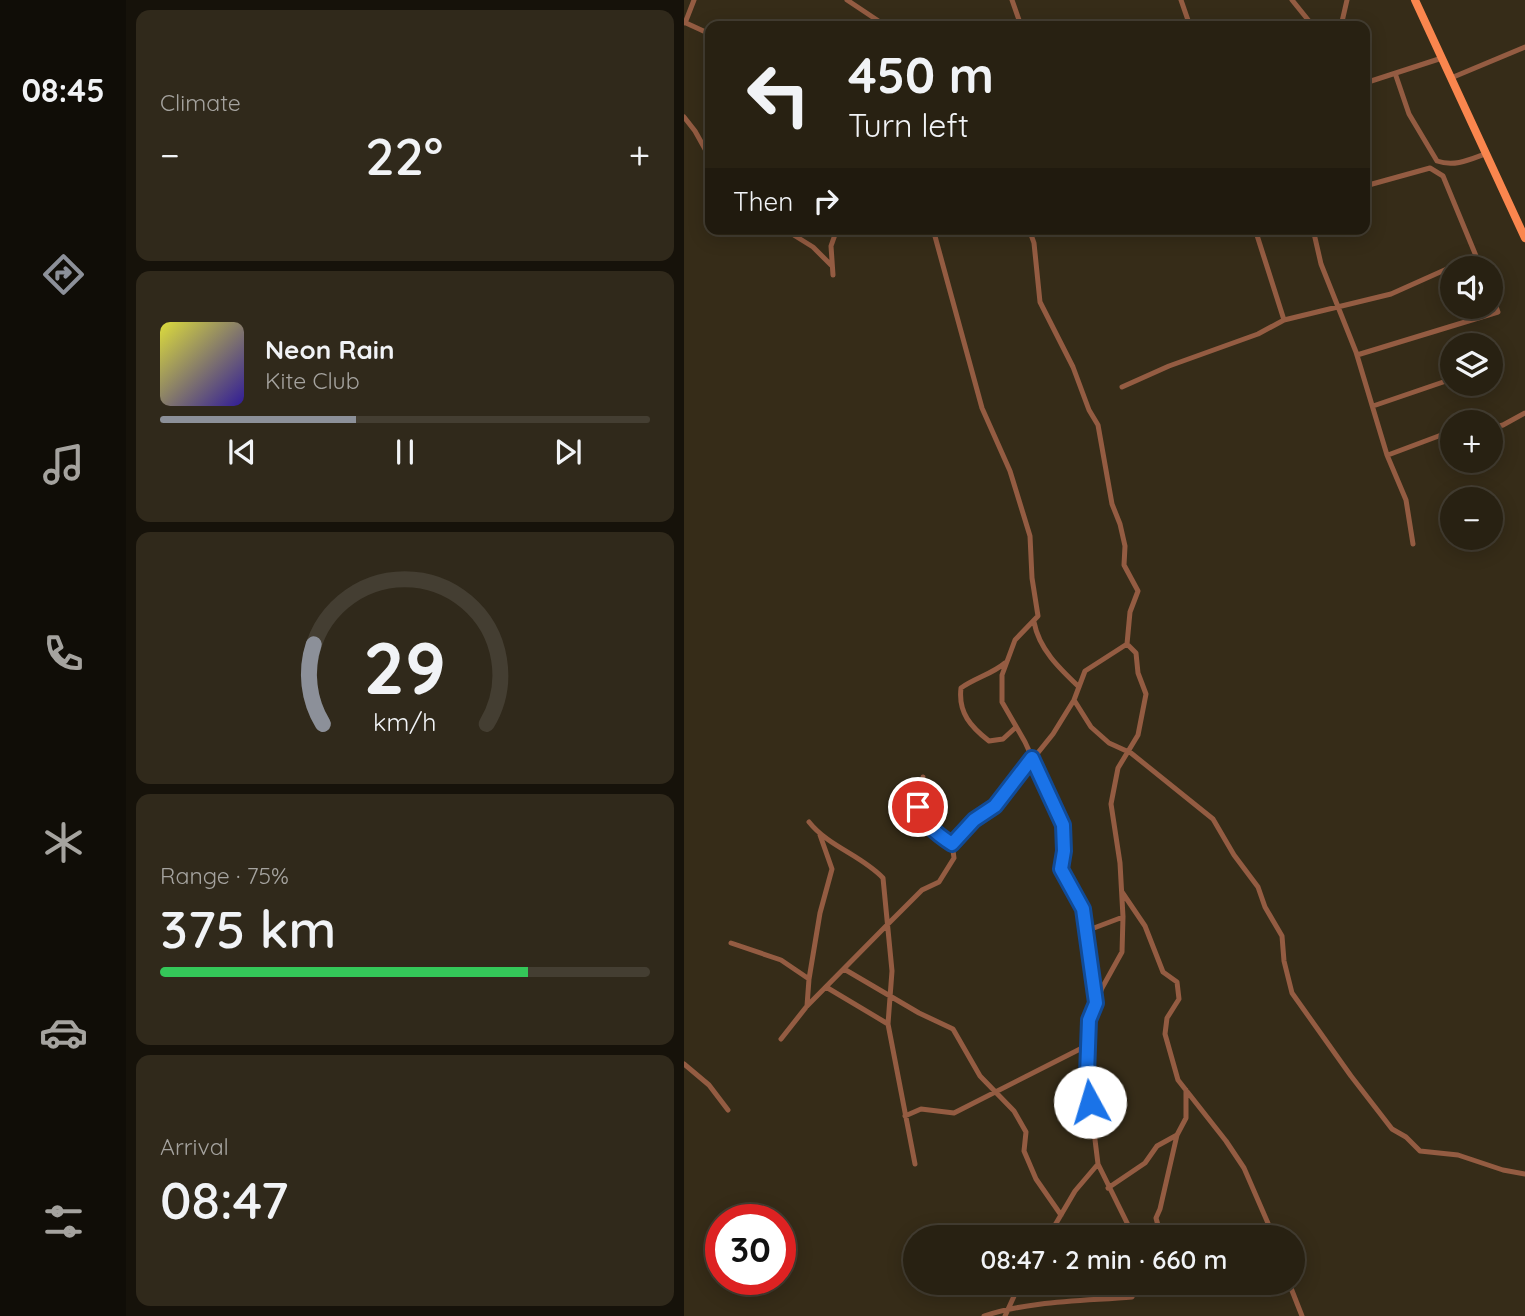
<!DOCTYPE html>
<meta charset="utf-8">
<style>
body{margin:0;font-family:Quicksand,sans-serif;background:#30291b;color:#f1f3f6;height:100vh;display:flex;flex-direction:column;font-size:26px;white-space:nowrap}
*{box-sizing:border-box;margin:0}
p{font-size:23px;color:#a5a39f}
.icon{flex:none;width:38px;height:38px;fill:none;stroke:currentColor;stroke-width:2;stroke-linecap:round;stroke-linejoin:round}
.map{position:relative;flex:1;overflow:hidden}
.drawer{display:flex;flex-direction:column;gap:10px;padding:10px;background:#16120a;width:558px}
.drawer>*{flex:none}
.guide{position:absolute;left:21px;top:21px;width:665px;height:214px;border-radius:14px;box-shadow:0 4px 18px #0003,0 0 0 2px #443e32;background:#282112;color:#f1f3f6;overflow:hidden}
.buttons{position:absolute;left:756px;top:256px;display:grid;gap:14px}
.buttons a{display:grid;place-items:center;width:63px;height:63px;border-radius:50%;background:#282112;box-shadow:0 4px 18px #0003,0 0 0 2px #443e32;font-size:35px}
.speed{position:absolute;left:21px;top:1204px;display:flex;gap:14px;font-size:35px;font-weight:700;text-align:center}
.speed>*{display:grid;place-content:center;width:91px;height:91px;border-radius:50%;background:#282112;box-shadow:0 4px 18px #0003,0 0 0 2px #443e32;line-height:1}
.speed .limit{border:10px solid #d22;background:#fff;color:#111}
.pin{position:absolute;display:grid;place-items:center;width:60px;height:60px;color:#fff;margin:-30px;border:4px solid #fff;border-radius:50%;box-shadow:0 2px 7px #0007}
.me{position:absolute;width:77px;margin:-38px;rotate:354deg;stroke-linejoin:round;filter:drop-shadow(0 0 5px #0008)}
.turn{display:flex;align-items:center;gap:24px;height:147px;padding:0 28px;font-size:32px}
.turn .icon{width:91px;height:91px;stroke-width:2.5}
.turn b{display:block;font-size:49px;line-height:60px}
.then{display:flex;align-items:center;height:66px;padding:0 28px;background:#0003;gap:14px;font-size:26px}
.big{font-size:52px;font-weight:600;line-height:1.1}
.drawer .tile{flex:1;display:flex;flex-direction:column;justify-content:center;gap:10px;min-width:0;padding:0 24px;border-radius:14px;background:#30291b}
.drawer .dial{align-items:center;gap:0}
.dial svg{height:182px;overflow:visible;fill:none;stroke:#443e32;stroke-width:7;stroke-linecap:round;text-anchor:middle}
.dial text{fill:#f1f3f6;stroke:none}
.song{display:flex;align-items:center;gap:21px}
.cover{width:84px;height:84px;border-radius:10px;background:linear-gradient(135deg,hsl(60 70% 55%),hsl(250 70% 35%))}
.played{height:7px;border-radius:4px;background:linear-gradient(90deg,#8c9099 40%,#443e32 40%)}
.keys{display:flex;justify-content:space-around;direction:ltr}
.heat{display:flex;justify-content:space-between;align-items:center;font-size:38px;direction:ltr}
.charge{height:10px;border-radius:5px;background:linear-gradient(90deg,#34c759 75%,#443e32 0)}
.trip{position:absolute;left:219px;top:1225px;width:402px;height:70px;border-radius:35px;background:#282112;box-shadow:0 4px 18px #0003,0 0 0 2px #443e32;font-weight:600;line-height:70px;text-align:center}
main{display:flex;flex:1;min-height:0}
.menu{display:flex;flex-direction:column;width:126px;justify-content:space-around;align-items:center;background:#100d07;color:#a5a39f}
.menu .icon{width:49px;height:49px}
.menu .active{color:#8c9099}
.menu b{font-size:32px;color:#f1f3f6}
.map>svg:first-child{display:block}
.lines{fill:none;stroke-linecap:round;stroke-linejoin:round}
.street{stroke:#945c42;stroke-width:5}
.primary{stroke:#fa864e;stroke-width:8}
.route-casing{stroke:#114b97;stroke-width:18}
.route{stroke:#1a73e8;stroke-width:12}
</style>
<main>
<nav class="menu">
<b>08:45</b>
<svg class="icon active" aria-label="directions" viewBox="0 0 24 24"><path d="M12 3l9 9-9 9-9-9zM9 14v-3h6M13 9l2 2-2 2"/></svg>
<svg class="icon" aria-label="music" viewBox="0 0 24 24"><path d="M9 18V5l10-2v13"/><circle cx="6" cy="18" r="3"/><circle cx="16" cy="16" r="3"/></svg>
<svg class="icon" aria-label="phone" viewBox="0 0 24 24"><path d="M5 4h4l2 5-3 2q2 4 5 5l2-3 5 2v4C11 20 4 13 5 4z"/></svg>
<svg class="icon" aria-label="climate" viewBox="0 0 24 24"><path d="M12 3v18M4 7l16 10M4 17L20 7"/></svg>
<svg class="icon" aria-label="car" viewBox="0 0 24 24"><path d="M5 17H2v-5l4-1 3-4h7l3 4 3 1v5h-3M9 17h6M6 11h13"/><circle cx="7" cy="17" r="2"/><circle cx="17" cy="17" r="2"/></svg>
<svg class="icon" aria-label="filters" viewBox="0 0 24 24"><path d="M4 7h16M4 17h16"/><circle cx="9" cy="7" r="2"/><circle cx="15" cy="17" r="2"/></svg>
</nav>
<section class="drawer">
<div class="tile"><p>Climate</p>
<div class="heat"><a>−</a><b class="big">22°</b><a>+</a></div>
</div>
<div class="tile">
<div class="song"><i class="cover"></i><div><b>Neon Rain</b><p>Kite Club</p></div></div>
<div class="played"></div>
<div class="keys"><svg class="icon" aria-label="previous" viewBox="0 0 24 24"><path d="M18 5L8 12l10 7zM5 5v14"/></svg><svg class="icon" aria-label="pause" viewBox="0 0 24 24"><path d="M8 5v14M16 5v14"/></svg><svg class="icon" aria-label="next" viewBox="0 0 24 24"><path d="M6 5l10 7-10 7zM19 5v14"/></svg></div>
</div>
<div class="tile dial"><svg viewBox="0 0 100 80">
<path d="M14 69A42 42 0 1 1 86 69"/>
<path d="M14 69A42 42 0 0 1 10 34" stroke="#8c9099"/>
<text x="50" y="56" font-size="32" font-weight="700">29</text>
<text x="50" y="72" font-size="11">km/h</text>
</svg></div>
<div class="tile"><p>Range · 75%</p><b class="big">375 km</b><div class="charge"></div></div>
<div class="tile"><p>Arrival</p><b class="big">08:47</b></div>
</section>
<div class="map">
<svg width="841" height="1316" viewBox="0 0 841 1316">
<rect width="100%" height="100%" fill="#362c18"/>
<g class="lines">
<path class="street" d="M163,0L202,26
M328,0L335,20L339,26
M497,0L506,26
M608,0L629,26
M1,23L10,0
M2,23L26,34
M657,26L663,0
M711,73L725,114L753,161C770,167 785,160 801,154
M767,78L841,47
M681,83L758,58
M0,117L11,131L26,158
M681,186L746,168L759,176L797,268
M100,229L129,247L147,265
M249,229L298,408L326,471L346,536L348,578L354,616L331,640L318,675V702L341,742L379,825L380,851L377,869L399,909L412,1003
M345,229L350,243L356,302L389,367L405,410L414,425L428,504L436,524L441,546L440,565L454,591L446,612L443,644L452,653L454,673L462,694L454,735L434,768L427,804L436,863L439,917L438,952L418,988L405,1021L403,1075L414,1164L391,1191L364,1237
M571,229L600,320
M629,229L637,264L672,352L703,455L722,500L729,544
M149,275L147,246L153,229
M673,355L814,312L807,293
M438,387L485,366L574,334L600,320L707,294L792,256
M689,406L768,379
M807,428L819,425L841,413
M704,455L768,431
M350,622C355,649 375,668 395,687
M321,663C308,674 291,678 277,688C274,713 287,727 305,741L319,739L331,728
M390,700L407,727L425,743L447,753L529,819L550,855L574,887L581,907L598,936L600,961L608,993L667,1076L708,1129L722,1137L736,1151L774,1155L819,1170L841,1174
M239,777C238,785 234,797 234,806C236,824 254,835 268,843
M125,822C145,847 177,855 199,878L208,971L204,1024
M438,892L461,926L479,972L493,982L495,999L483,1018L481,1034L494,1080L542,1141L560,1168L590,1237
M402,931L439,917
M47,943L97,960L125,979
M160,969L235,1013L269,1029L296,1076L330,1111L342,1132L340,1151L352,1179L377,1215
M142,987L204,1024L231,1164
M123,1006L125,979L136,913L148,869L136,835
M97,1039L123,1006L202,926L238,890L255,882L270,858L268,843L290,820L311,806L369,734L390,700L401,671L443,644
M0,1064L25,1085L44,1110
M221,1116L237,1109L270,1113L404,1045
M414,1164L450,1237
M424,1188L461,1163L473,1146L493,1135
M470,1237L475,1229L472,1218L476,1209L493,1135L502,1118V1090
M605,1283L618,1316
M300,1316C344,1301 402,1301 448,1297L454,1283
M321,1316L336,1283"/>
<path class="primary" d="M731,0L841,238"/>
</g>
<g class="lines">
<defs>
<path id="route" d="M234,807C242,825 251,833 268,844L290,820L311,806L348,758L379,825L380,851L377,869L399,909L412,1003L405,1020L403,1075L406,1102"/>
</defs>
<use href="#route" class="route-casing"/>
<use href="#route" class="route"/>
</g>
</svg>
<div class="buttons">
<a><svg class="icon" aria-label="sound" viewBox="0 0 24 24"><path d="M4 9h4l5-4v14l-5-4H4zM17 9q2 3 0 6"/></svg></a>
<a><svg class="icon" aria-label="layers" viewBox="0 0 24 24"><path d="M12 4l9 5-9 5-9-5zM3 14l9 5 9-5"/></svg></a>
<a>+</a>
<a>−</a>
</div>
<div class="speed"><div class="limit">30</div></div>
<div class="pin" style="left:234px;top:807px;background:#d93025"><svg class="icon" aria-label="arrive" viewBox="0 0 24 24"><path d="M6 21V4h12l-3 4 3 4H6"/></svg></div>
<svg class="me" style="left:406px;top:1102px" viewBox="-20 -20 40 40"><circle r="19" fill="#fff"/><path d="M0-13L10 11 0 6-10 11z" fill="#1a73e8"/></svg>
<div class="trip">08:47 · 2 min · 660 m</div>
<div class="guide">
<div class="turn"><svg class="icon" aria-label="left" viewBox="0 0 24 24"><path d="M17 20v-9H6M10 6l-5 5 5 5"/></svg><div><b>450 m</b>Turn left</div></div>
<div class="then">Then<svg class="icon" aria-label="right" viewBox="0 0 24 24"><path d="M7 20v-9h11M14 6l5 5-5 5"/></svg></div>
</div>
</div>
</main>
